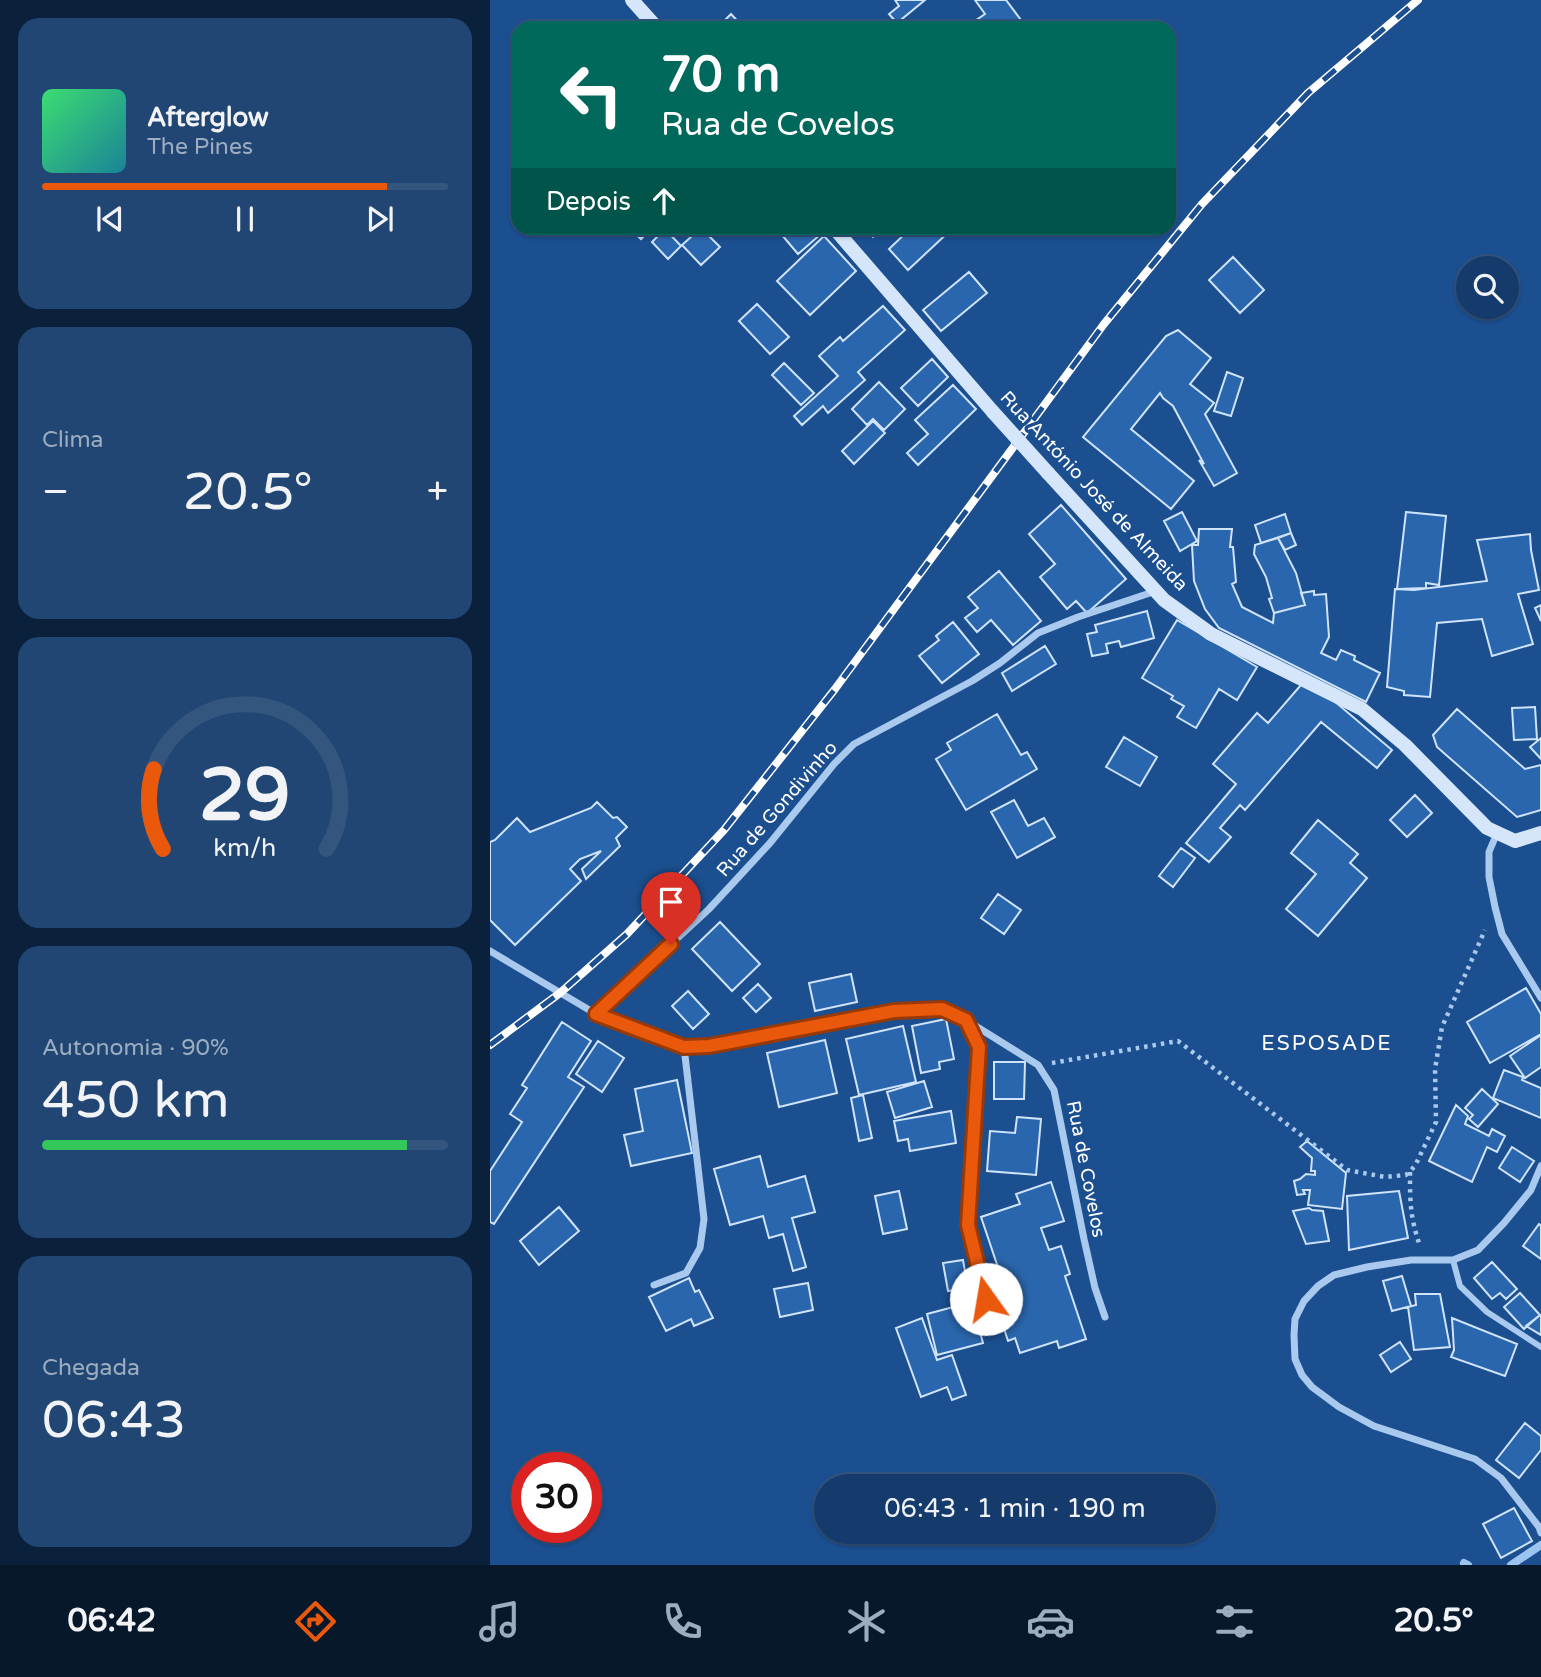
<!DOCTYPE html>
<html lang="pt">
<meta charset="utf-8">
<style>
body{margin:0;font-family:"Varela Round",sans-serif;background:#214673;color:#f1f3f6;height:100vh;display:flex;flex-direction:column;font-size:26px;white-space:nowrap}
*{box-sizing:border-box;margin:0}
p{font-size:23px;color:#9dadc1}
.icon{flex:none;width:38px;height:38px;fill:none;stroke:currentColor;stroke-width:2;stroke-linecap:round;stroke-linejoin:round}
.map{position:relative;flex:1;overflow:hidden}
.drawer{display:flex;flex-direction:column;gap:18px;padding:18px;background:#0b203b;width:490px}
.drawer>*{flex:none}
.hud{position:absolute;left:21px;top:21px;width:665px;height:214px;border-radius:21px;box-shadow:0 2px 5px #0004,0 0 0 2px #33557e;background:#00695c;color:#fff;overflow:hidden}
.buttons{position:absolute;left:966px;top:256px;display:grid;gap:14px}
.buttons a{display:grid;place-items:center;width:63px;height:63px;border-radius:50%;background:#143b6b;box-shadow:0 2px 5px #0004,0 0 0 2px #33557e;font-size:35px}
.speed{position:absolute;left:21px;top:1452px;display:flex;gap:14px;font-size:35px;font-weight:700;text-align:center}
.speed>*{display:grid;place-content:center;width:91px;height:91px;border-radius:50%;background:#143b6b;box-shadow:0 2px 5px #0004,0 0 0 2px #33557e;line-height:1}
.speed .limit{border:10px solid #d22;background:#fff;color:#111}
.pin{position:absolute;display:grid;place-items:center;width:60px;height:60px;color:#fff;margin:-72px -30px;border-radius:50% 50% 50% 0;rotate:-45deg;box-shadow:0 0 7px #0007}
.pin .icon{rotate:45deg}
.me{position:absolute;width:77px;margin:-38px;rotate:347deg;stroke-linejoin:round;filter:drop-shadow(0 0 5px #0008)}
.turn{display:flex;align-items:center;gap:24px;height:147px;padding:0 35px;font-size:32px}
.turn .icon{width:91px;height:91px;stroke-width:2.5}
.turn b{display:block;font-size:49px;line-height:60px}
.then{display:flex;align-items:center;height:66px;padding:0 35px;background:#0003;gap:14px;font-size:26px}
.big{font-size:52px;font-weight:600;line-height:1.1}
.drawer .card{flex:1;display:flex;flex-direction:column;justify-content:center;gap:10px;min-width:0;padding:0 24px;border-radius:21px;background:#214673}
.drawer .dial{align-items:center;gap:0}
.dial svg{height:182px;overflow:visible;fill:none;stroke:#33557e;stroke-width:7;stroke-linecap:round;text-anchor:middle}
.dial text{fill:#f1f3f6;stroke:none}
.song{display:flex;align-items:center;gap:21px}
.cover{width:84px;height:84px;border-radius:10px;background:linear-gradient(135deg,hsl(140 70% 55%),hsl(190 70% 35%))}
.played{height:7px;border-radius:4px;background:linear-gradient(90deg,#ea580c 85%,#33557e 85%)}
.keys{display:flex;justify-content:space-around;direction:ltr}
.heat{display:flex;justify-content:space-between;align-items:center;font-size:38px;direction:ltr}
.charge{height:10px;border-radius:5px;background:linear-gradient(90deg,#34c759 90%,#33557e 0)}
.trip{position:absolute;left:324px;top:1474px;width:402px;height:70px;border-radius:35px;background:#143b6b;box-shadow:0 2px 5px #0004,0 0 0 2px #33557e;font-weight:600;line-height:70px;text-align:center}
.menu{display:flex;height:112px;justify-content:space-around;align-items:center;background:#08182b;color:#9dadc1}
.menu .icon{width:49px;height:49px}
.menu .active{color:#ea580c}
.menu b{font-size:32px;color:#f1f3f6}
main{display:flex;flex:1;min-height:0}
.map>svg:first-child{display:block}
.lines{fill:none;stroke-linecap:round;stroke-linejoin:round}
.stream{stroke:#9cc4f0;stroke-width:8}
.building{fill:#2a66ad;stroke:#cfe3fa;stroke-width:2}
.path{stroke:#a9c9ee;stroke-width:4.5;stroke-dasharray:3.5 5;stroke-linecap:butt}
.pedestrian{stroke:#a9c9ee;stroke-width:6}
.minor{stroke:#a9c9ee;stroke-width:7}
.secondary{stroke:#d6e6fa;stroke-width:14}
.rail-casing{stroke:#fff;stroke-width:8}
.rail{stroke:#1b4f8f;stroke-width:5;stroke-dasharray:16;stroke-linecap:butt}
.secondary-bridge{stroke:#d6e6fa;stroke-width:14}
.route-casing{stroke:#983908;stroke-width:18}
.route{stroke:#ea580c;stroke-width:12}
.labels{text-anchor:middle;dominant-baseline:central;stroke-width:7;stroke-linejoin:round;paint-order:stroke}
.street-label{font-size:19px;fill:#fff;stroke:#1b4f8f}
.neighbourhood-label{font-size:21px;letter-spacing:2px;fill:#fff;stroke:#1b4f8f}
</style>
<main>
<section class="drawer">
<div class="card">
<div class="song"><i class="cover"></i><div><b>Afterglow</b><p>The Pines</p></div></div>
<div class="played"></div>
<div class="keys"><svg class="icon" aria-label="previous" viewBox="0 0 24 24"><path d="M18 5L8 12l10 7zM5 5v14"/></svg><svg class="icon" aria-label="pause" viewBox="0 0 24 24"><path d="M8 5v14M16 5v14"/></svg><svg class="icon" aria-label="next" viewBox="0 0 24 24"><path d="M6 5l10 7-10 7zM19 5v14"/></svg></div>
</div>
<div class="card"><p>Clima</p>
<div class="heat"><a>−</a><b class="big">20.5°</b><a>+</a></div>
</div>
<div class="card dial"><svg viewBox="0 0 100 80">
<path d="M14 69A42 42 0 1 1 86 69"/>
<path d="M14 69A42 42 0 0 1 10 34" stroke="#ea580c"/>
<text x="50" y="56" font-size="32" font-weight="700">29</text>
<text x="50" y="72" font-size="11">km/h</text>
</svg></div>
<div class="card"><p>Autonomia · 90%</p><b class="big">450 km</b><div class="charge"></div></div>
<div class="card"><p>Chegada</p><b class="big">06:43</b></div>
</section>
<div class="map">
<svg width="1051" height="1565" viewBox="0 0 1051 1565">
<rect width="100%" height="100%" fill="#1b4f8f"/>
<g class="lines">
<path class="stream" d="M974,1563L978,1565
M1021,1565L1051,1545"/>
</g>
<path class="building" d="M405,0H435L407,23L399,14L409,6Z
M485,0H516L537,28H481L479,25L495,14Z
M241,14L254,28H227Z
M139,228H162L151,239Z
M211,228L230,247L211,265L192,245Z
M286,228H326L331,234L308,254Z
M374,228H394L383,237Z
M421,228H463L418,270L399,249Z
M175,229L191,246L178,259L162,242Z
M334,236L366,271L320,315L287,281Z
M743,257L774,290L750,313L719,280Z
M479,272L497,293L451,331L433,310Z
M267,304L299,337L280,354L249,321Z
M393,306L415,330L368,372L375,380L338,413L333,406L312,425L304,416L348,376L329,356L350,337L353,341Z
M688,330L721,358L700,384L724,403L715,414L747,473L724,486L709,460L714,464L683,406L673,398L670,393L641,429L704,481L681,509L593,437L676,336Z
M442,359L458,377L428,406L411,388Z
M294,363L324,393L311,405L282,375Z
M737,372L753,378L741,416L724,411Z
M389,382L415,409L394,430L383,419L377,425L362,409Z
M463,385L486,409L428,465L417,453L438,434L425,420Z
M383,421L395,433L364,464L352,451Z
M571,505L636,579L597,613L586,601L577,609L550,577L565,564L539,534Z
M692,512L707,541L690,551L674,521Z
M916,512L956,516L949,585L936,583V588L907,589Z
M795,514L801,533L771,543L765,525Z
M709,529H742L740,547H743L746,582L742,584L752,607L783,623L784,613L815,605L811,593L824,591V595L836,594L839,637L831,653L846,660L851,650L865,656L864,660L890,673L876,702L729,628L715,609L704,581L702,545H708Z
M801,533L806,545L795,550L788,538Z
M1040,534L1041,550L1049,590L1028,594L1043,644L1002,656L992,619L947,623L940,697L914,695V691L897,687L905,589L924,590L997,581L987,540Z
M788,538L806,573L815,605L784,613L779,599L782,598L776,577L764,554L765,545Z
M509,571L551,621L523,645L501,620L487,632L475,618L488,608L478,597Z
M1051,605V621L1045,608Z
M657,611L664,638L631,647L629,641L616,644L618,653L602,656L597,634L607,632L605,625Z
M687,620L767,667L747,700L729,689L706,728L687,717L694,706L681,699L683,696L652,678Z
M463,622L489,654L452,683L429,656L449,640L446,636Z
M555,646L566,664L522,691L512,673Z
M817,678L902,750L887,768L831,722L755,810L750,805L730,828L741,837L719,862L696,843L746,784L723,764L767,713L778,723Z
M1045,707L1047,739L1024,740L1022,708Z
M967,709L1035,769L1051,765V810L1027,817L947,747L943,735Z
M507,714L531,755L537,752L547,769L476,810L446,759L461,750L457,743Z
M634,737L667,757L650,786L616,767Z
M1051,738V759L1040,747Z
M925,795L942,813L917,837L900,820Z
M524,800L538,826L554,818L565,837L527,858L501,812Z
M107,802L123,818L127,817L137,827L126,838L130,846L96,879L92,869L111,851L90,859L80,869L91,881L25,945L0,920V842L5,840L27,818L40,832L101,808Z
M828,820L868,854L860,863L877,878L828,936L796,909L826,874L801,853Z
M691,848L705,858L683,887L669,876Z
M508,894L531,910L514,934L491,918Z
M230,922L270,964L242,991L202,949Z
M361,974L367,1002L325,1011L319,983Z
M268,984L281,998L266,1012L253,998Z
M1036,988L1051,1014V1034L1000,1063L977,1022Z
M198,991L219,1014L203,1029L182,1006Z
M456,1019L464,1059L449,1062L450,1069L431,1073L422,1026Z
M72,1022L101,1041L78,1077L94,1087L4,1224L0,1222V1171L32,1122L20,1114L37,1088L32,1085Z
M413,1026L426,1082L369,1095L356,1039Z
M1051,1035V1067L1035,1078L1020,1056Z
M335,1040L347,1093L289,1107L277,1053Z
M108,1041L134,1058L112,1092L86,1074Z
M504,1062H535L534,1099H504Z
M1014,1070L1033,1077L1032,1080L1051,1088V1118L1003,1098Z
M187,1080L202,1153L141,1166L134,1135L153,1131L145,1089Z
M434,1081L442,1107L405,1118L397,1092Z
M992,1089L1008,1104L988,1127L979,1119L983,1115L975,1108Z
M373,1095L382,1138L369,1141L361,1098Z
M966,1105L978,1116L975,1124L999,1136L1002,1129L1015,1136L1007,1152L997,1147L982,1182L939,1161Z
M461,1111L466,1143L420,1151L418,1139L408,1141L404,1121Z
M527,1117L551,1119L546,1175L497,1171L500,1131L525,1133Z
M817,1141L856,1173L852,1209L818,1205L820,1190H813L815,1194L807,1195L804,1181L810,1179L816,1174L825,1175V1171H821L822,1158L810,1147Z
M1022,1147L1044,1161L1030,1182L1009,1168Z
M270,1156L278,1187L315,1176L325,1212L302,1218L316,1267L303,1271L293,1234L279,1238L273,1216L240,1225L224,1169Z
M561,1182L574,1221L551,1228L559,1250L571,1246L580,1274L575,1276L596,1339L569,1348L567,1341L530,1353L525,1338L518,1341L510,1316L523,1312L491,1217L530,1204L526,1194Z
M409,1191L417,1229L393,1234L385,1196Z
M909,1191L918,1238L859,1250L857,1196Z
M69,1207L89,1231L49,1265L30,1241Z
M819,1208L822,1210L833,1211L839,1241L816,1244L803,1211Z
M1049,1224L1051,1226V1259L1033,1246Z
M473,1260L478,1288L458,1291L453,1263Z
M1002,1262L1027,1289L1016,1299L1010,1293L1002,1299L984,1278Z
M912,1276L921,1306L902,1311L893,1281Z
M199,1278L205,1292L209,1290L223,1318L204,1326L201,1319L176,1331L159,1297Z
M318,1283L323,1310L290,1317L284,1289Z
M1030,1293L1050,1315L1034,1329L1014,1307Z
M925,1294H950L960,1347L924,1350L918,1307L926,1305Z
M482,1302L493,1343L447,1355L437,1314Z
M1050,1315L1051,1316V1335L1036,1326Z
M432,1318L447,1360L462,1355L476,1395L462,1400L457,1387L431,1397L406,1328Z
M962,1318L1027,1344L1015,1376L961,1357L964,1350Z
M910,1342L921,1359L901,1372L890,1355Z
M1035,1423L1051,1436V1450L1029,1478L1006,1460Z
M1024,1508L1042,1541L1011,1558L993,1524Z"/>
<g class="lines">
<path class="path" d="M562,1063L688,1041L857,1170L895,1177L916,1175L925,1166L946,1122L945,1069L952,1027L995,930
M920,1172C920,1202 920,1217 930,1246"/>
<path class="pedestrian" d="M963,1260L970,1286L997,1312L1051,1347"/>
<path class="minor" d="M1007,833L999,852V877L1005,907L1012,934L1051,998
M0,951L106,1014L219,909L280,843L344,764L364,744L482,681L510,663L548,633L588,617L666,591
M106,1014L194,1047L214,1219L210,1248L196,1273L164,1285
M477,1021L489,1047L478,1225L502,1323
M194,1047H220L404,1011L452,1009L476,1020L548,1065L564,1090L594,1239L605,1288L615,1317
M1051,1166L1041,1190L1014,1223L988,1250L963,1260H921L877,1267L844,1275L828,1286L814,1301L805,1319L804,1335L805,1359L812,1375L822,1387L849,1407L884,1426L985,1459L1011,1478L1049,1527L1051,1533"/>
<path class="secondary" d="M142,0L167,28
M344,228L503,412
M558,473L674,600L721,634L872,709L915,745L997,828L1025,841L1051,833"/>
<defs>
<path id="rail" d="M0,1045L70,993L137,934L234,830L345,689L614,324L712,204L818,93L928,0"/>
</defs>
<use href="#rail" class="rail-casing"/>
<use href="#rail" class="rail"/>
<path class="secondary-bridge" d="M503,412L558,473"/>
</g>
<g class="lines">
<defs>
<path id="route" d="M181,944L106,1014L194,1047L219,1046L404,1011L452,1009L476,1020L489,1047L478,1225L496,1299"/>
</defs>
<use href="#route" class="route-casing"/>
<use href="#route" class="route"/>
</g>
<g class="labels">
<g class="street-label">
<text transform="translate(604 491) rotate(47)">Rua António José de Almeida</text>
<text transform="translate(287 809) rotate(-49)">Rua de Gondivinho</text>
<text transform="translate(596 1169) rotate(79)">Rua de Covelos</text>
</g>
<g class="neighbourhood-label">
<text x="837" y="1043">ESPOSADE</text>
</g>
</g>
</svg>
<div class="buttons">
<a><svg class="icon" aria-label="search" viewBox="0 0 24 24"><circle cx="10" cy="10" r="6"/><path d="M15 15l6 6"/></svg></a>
</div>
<div class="speed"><div class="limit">30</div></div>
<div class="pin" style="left:181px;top:944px;background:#d93025"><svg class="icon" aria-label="arrive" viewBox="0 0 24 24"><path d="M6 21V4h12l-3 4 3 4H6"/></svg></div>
<svg class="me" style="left:496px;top:1299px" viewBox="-20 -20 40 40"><circle r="19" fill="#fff"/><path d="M0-13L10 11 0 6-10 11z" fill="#ea580c"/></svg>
<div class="trip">06:43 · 1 min · 190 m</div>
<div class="hud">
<div class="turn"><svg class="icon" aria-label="left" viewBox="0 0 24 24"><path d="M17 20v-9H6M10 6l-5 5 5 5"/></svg><div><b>70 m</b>Rua de Covelos</div></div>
<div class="then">Depois<svg class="icon" aria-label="ahead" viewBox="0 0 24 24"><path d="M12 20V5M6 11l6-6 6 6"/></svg></div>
</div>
</div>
</main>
<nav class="menu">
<b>06:42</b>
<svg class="icon active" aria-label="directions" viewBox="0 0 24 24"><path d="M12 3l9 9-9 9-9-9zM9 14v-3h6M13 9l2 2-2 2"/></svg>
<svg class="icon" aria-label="music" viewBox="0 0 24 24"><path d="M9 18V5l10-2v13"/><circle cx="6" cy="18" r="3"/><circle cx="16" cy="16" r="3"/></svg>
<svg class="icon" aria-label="phone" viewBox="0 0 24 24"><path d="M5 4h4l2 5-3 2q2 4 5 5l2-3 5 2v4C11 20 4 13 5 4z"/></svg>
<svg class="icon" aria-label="climate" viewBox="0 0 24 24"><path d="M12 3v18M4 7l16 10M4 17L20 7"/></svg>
<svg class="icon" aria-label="car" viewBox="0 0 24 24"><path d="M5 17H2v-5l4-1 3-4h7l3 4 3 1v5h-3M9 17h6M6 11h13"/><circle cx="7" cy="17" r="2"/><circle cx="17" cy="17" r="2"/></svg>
<svg class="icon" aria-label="filters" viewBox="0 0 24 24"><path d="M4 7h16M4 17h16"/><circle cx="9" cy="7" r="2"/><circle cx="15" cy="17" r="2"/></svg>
<b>20.5°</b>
</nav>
